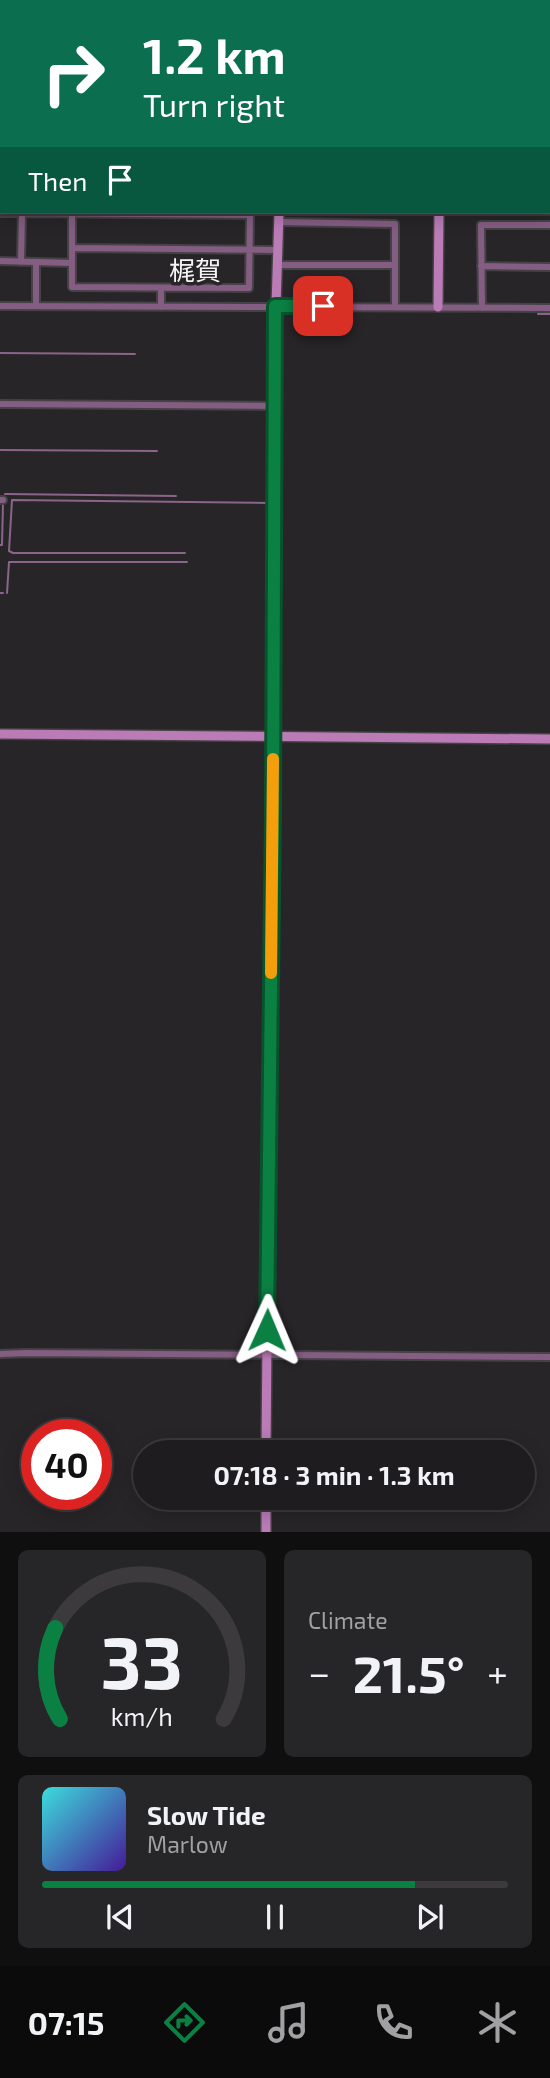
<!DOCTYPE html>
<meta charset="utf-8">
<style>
body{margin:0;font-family:"Exo 2","Noto Sans JP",sans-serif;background:#262527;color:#f1f3f6;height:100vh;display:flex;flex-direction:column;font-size:26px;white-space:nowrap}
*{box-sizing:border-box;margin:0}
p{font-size:23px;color:#a1a1a4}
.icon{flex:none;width:38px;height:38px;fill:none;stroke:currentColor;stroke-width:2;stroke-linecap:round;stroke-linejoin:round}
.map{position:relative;height:1532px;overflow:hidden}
.sheet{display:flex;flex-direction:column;gap:18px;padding:18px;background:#100f10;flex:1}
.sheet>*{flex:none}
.guide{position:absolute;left:0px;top:0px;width:551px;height:214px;box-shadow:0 4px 18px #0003,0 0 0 2px #3c3a3c;background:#0b6e4f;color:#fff;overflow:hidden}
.speed{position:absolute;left:21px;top:1419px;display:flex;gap:14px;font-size:35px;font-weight:700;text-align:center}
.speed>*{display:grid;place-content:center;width:91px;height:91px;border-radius:50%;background:#1e1c1e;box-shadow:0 4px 18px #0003,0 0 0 2px #3c3a3c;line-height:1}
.speed .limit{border:10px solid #d22;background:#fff;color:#111}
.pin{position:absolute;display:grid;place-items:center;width:60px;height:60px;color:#fff;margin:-30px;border-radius:14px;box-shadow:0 4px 10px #0006}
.me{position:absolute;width:77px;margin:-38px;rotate:1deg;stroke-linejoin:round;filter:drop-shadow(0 0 5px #0008)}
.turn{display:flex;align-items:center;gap:24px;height:147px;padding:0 28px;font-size:32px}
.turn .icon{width:91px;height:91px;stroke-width:2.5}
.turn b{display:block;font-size:49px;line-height:60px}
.then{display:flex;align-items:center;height:66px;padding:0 28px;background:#0003;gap:14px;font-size:26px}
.big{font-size:52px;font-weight:700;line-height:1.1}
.sheet .widget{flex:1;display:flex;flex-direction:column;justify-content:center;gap:10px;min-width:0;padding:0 24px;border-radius:10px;background:#262527}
.sheet .dial{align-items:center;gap:0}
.dial svg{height:182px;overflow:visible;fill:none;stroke:#3c3a3c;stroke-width:7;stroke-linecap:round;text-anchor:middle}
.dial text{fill:#f1f3f6;stroke:none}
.song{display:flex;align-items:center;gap:21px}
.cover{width:84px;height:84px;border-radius:10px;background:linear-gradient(135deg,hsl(180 70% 55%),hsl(260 70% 35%))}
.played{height:7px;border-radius:4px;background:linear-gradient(90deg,#0b8043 80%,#3c3a3c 80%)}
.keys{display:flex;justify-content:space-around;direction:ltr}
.heat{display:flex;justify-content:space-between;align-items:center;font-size:38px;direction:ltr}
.sheet .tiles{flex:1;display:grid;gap:18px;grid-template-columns:1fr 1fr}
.widget:last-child{grid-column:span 2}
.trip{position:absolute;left:133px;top:1440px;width:402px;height:70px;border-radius:35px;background:#1e1c1e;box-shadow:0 4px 18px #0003,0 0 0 2px #3c3a3c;font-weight:700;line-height:70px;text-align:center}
.tab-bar{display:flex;height:112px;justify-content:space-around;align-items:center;background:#0c0b0c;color:#a1a1a4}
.tab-bar .icon{width:49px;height:49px}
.tab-bar .on{color:#0b8043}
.tab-bar b{font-size:32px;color:#f1f3f6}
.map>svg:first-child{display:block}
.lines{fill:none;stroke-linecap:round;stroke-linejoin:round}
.stream{stroke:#8b6489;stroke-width:2}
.street-casing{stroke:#454245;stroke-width:10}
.secondary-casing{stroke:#454245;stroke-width:12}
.highway-casing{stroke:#454245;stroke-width:14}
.street{stroke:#855d83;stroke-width:6}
.secondary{stroke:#bb7bb7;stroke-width:9}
.highway{stroke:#f5b9f1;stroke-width:10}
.route-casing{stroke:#07532c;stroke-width:18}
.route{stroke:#0b8043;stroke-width:12}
.slow{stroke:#f59e0b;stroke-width:12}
.labels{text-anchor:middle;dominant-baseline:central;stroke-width:7;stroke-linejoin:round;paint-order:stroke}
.quarter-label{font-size:26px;fill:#f5f3f5;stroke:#282528}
</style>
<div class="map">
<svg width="550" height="1532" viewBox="0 0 550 1532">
<rect width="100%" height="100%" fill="#282528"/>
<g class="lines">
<path class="stream" d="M538,314H550
M0,353L135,354
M0,450L157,451
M5,494L176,496
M0,545H2L3,503
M185,553H13L9,551L12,500L269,503
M0,593H3
M7,593L9,562H187"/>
<defs>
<path id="street" d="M31,0L32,2
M70,0L80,2
M465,0V2
M135,2H137
M203,2V0
M239,2V0
M399,2V0
M516,2V0
M0,26L2,31
M0,53H2
M0,90L2,89
M0,138H2
M0,154H2
M0,213H22
M279,222L395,224V307
M72,248L278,250
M0,261L72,263
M21,262L22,213C98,214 174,215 250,215L249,288L72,287V214
M36,262V306
M277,265H394
M481,266L550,267
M0,306L550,308
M161,307V288
M482,308L481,225H550
M0,404L276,406
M0,500H3
M0,1354L27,1353L550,1357"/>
<path id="secondary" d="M282,2V0
M438,2V0
M438,307L439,212
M0,734L550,739
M266,1452L276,306L279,212
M266,1532V1498"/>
<path id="highway" d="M80,2L81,0
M0,207L2,202"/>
</defs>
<use href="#street" class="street-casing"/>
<use href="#secondary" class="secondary-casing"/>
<use href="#highway" class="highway-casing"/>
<use href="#street" class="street"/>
<use href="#secondary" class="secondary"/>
<use href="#highway" class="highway"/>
</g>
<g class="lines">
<defs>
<path id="route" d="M267,1330L273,812L275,306H323"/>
</defs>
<use href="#route" class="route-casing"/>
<use href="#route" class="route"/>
<path class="slow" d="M271,973L273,759"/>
</g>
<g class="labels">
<g class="quarter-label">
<text x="195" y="269">梶賀</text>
</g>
</g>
</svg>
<div class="speed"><div class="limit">40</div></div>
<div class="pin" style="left:323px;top:306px;background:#d93025"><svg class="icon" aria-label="arrive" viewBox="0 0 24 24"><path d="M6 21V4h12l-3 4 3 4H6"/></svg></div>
<svg class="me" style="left:267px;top:1330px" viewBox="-20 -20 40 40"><path d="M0-17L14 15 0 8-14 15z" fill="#0b8043" stroke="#fff" stroke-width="4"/></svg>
<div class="trip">07:18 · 3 min · 1.3 km</div>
<div class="guide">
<div class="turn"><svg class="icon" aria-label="right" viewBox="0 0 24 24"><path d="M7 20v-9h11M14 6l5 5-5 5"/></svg><div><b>1.2 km</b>Turn right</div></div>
<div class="then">Then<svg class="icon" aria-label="arrive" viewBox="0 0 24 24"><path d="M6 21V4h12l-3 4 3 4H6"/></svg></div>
</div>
</div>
<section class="sheet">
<div class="tiles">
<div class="widget dial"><svg viewBox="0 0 100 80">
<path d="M14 69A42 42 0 1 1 86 69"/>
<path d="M14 69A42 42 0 0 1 12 29" stroke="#0b8043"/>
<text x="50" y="56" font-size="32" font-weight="700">33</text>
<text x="50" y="72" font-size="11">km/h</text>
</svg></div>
<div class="widget"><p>Climate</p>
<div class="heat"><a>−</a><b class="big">21.5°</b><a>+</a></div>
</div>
<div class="widget">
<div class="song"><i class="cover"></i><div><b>Slow Tide</b><p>Marlow</p></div></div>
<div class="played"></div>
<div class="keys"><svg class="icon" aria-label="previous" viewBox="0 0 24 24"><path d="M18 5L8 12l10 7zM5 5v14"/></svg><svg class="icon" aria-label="pause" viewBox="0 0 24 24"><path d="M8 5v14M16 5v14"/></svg><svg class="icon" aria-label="next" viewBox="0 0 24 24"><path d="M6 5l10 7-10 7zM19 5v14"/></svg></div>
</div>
</div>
</section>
<nav class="tab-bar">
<b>07:15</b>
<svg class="icon on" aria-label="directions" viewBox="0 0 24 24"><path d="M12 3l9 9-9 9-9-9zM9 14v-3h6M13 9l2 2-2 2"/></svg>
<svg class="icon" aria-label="music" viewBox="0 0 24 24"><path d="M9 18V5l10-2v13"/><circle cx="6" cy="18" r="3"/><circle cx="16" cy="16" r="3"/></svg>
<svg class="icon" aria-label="phone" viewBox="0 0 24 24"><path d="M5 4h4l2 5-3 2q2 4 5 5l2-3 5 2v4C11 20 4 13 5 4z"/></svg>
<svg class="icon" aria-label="climate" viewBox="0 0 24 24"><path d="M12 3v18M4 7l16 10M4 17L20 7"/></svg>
</nav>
